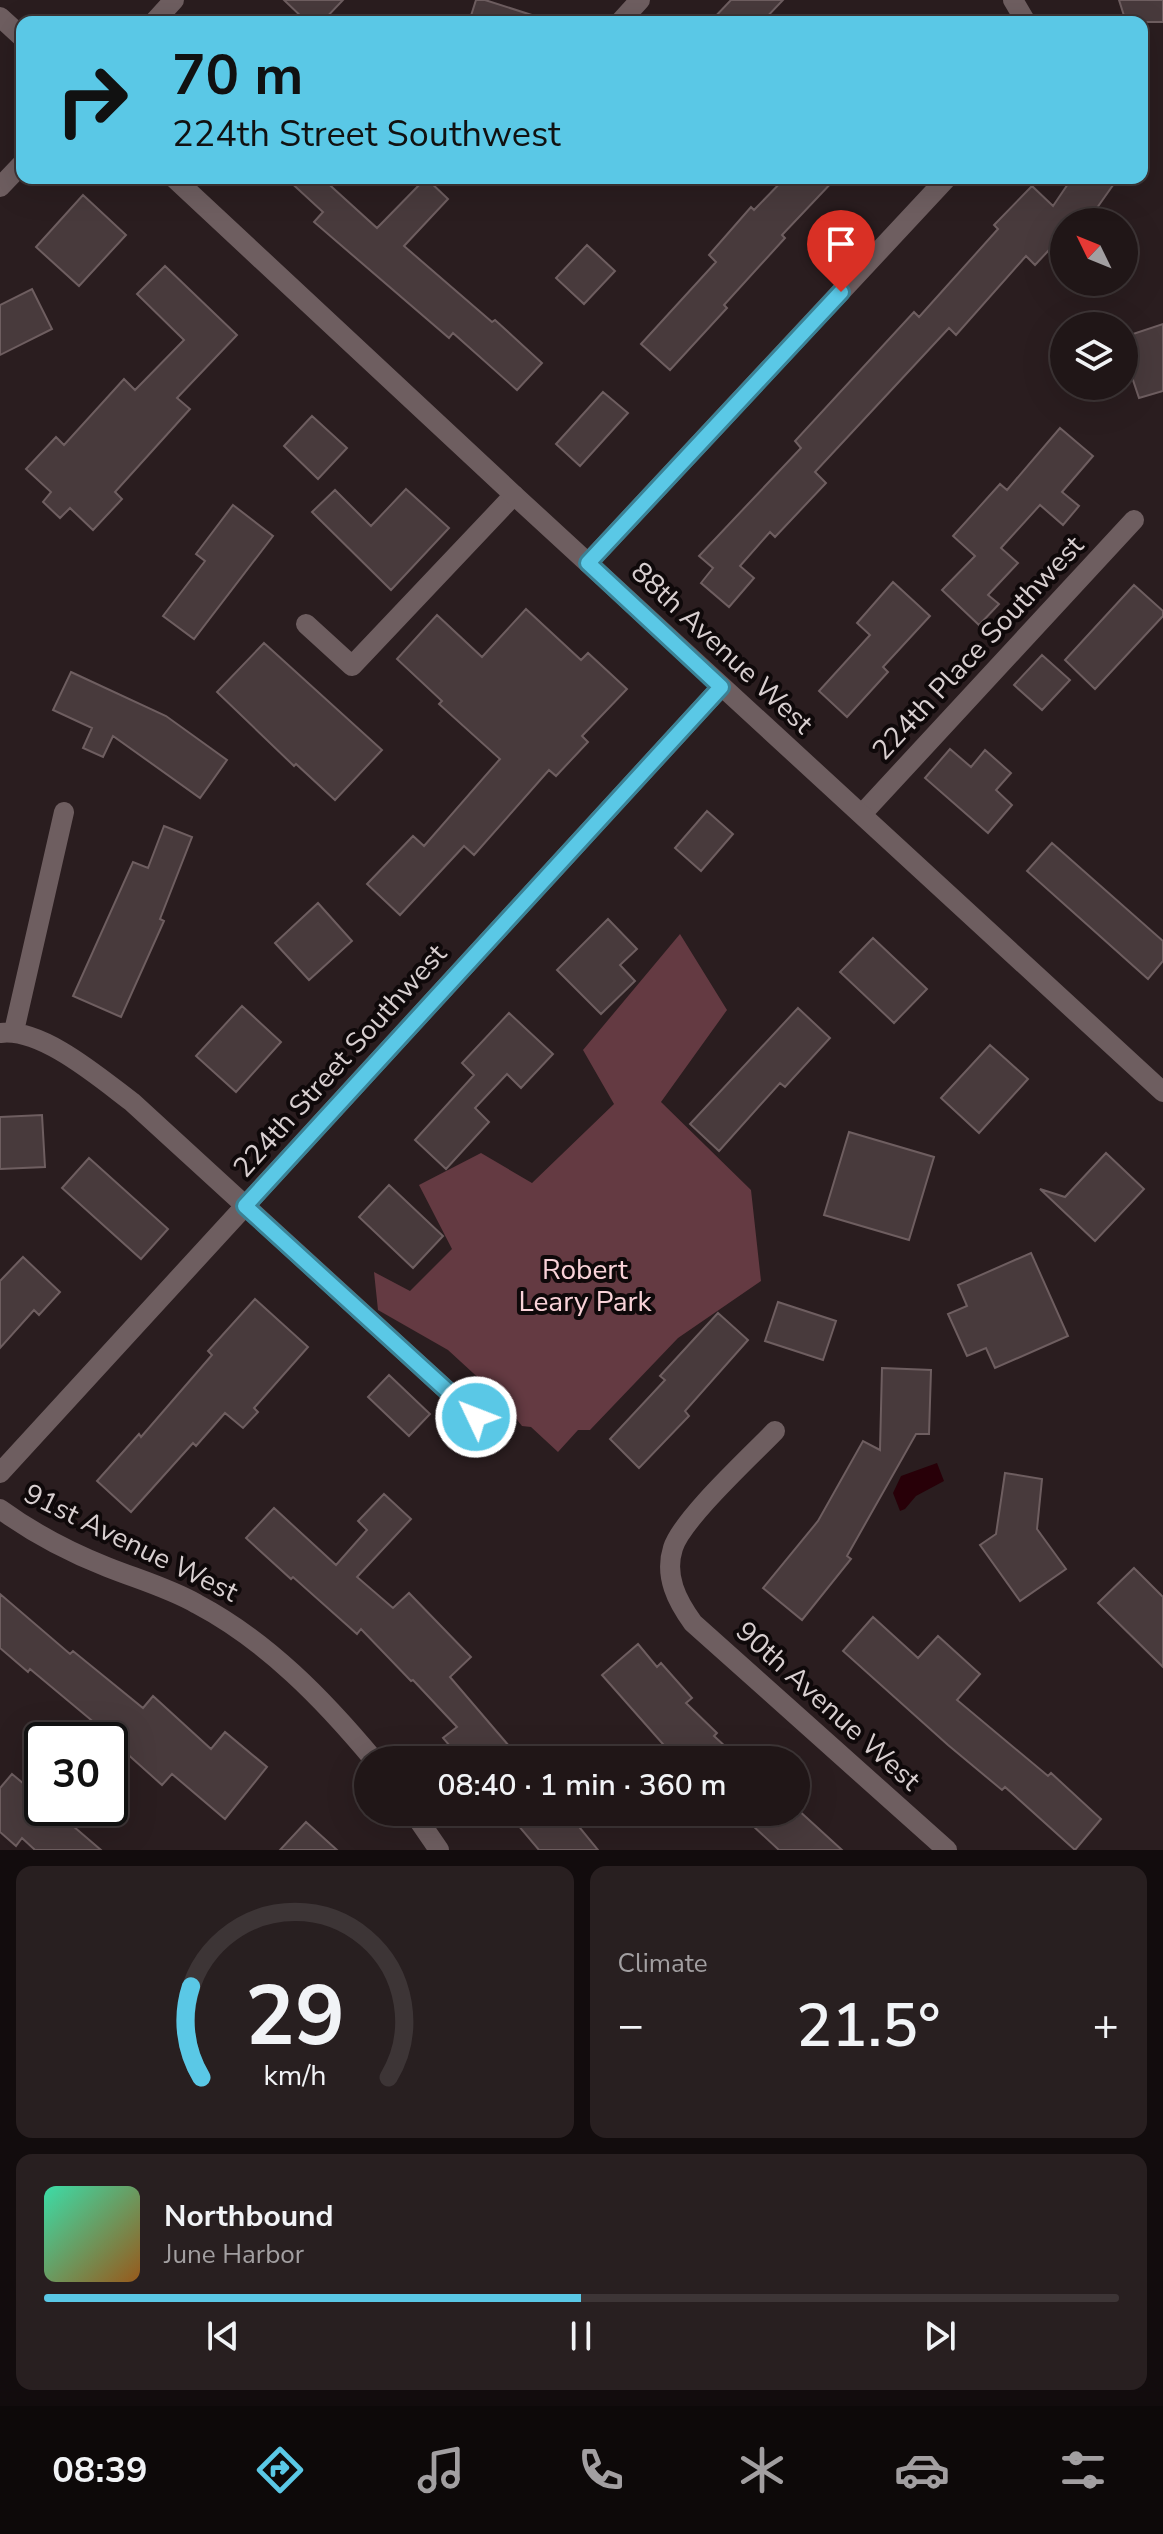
<!DOCTYPE html>
<meta charset="utf-8">
<style>
body{margin:0;font-family:"Nunito Sans",sans-serif;background:#281f20;color:#f1f3f6;height:100vh;display:flex;flex-direction:column;font-size:30px;white-space:nowrap}
*{box-sizing:border-box;margin:0}
p{font-size:26px;color:#a29fa1}
.icon{flex:none;width:44px;height:44px;fill:none;stroke:currentColor;stroke-width:2;stroke-linecap:round;stroke-linejoin:round}
.map{position:relative;height:1850px;overflow:hidden}
.details{display:flex;flex-direction:column;gap:16px;padding:16px;background:#120c0d;flex:1}
.details>*{flex:none}
.hud{position:absolute;left:16px;top:16px;width:1132px;height:168px;border-radius:16px;box-shadow:0 8px 32px #0002,0 0 0 2px #3d3536;background:#5ac8e6;color:#111;overflow:hidden}
.needle{width:52px;rotate:313deg}
.buttons{position:absolute;left:1050px;top:208px;display:grid;gap:16px}
.buttons a{display:grid;place-items:center;width:88px;height:88px;border-radius:50%;background:#201617;box-shadow:0 8px 32px #0002,0 0 0 2px #3d3536;font-size:40px}
.speed{position:absolute;left:24px;top:1722px;display:flex;gap:16px;font-size:40px;font-weight:700;text-align:center}
.speed>*{display:grid;place-content:center;width:104px;height:104px;border-radius:50%;background:#201617;box-shadow:0 8px 32px #0002,0 0 0 2px #3d3536;line-height:1}
.speed .limit{border:4px solid #111;border-radius:12px;background:#fff;color:#111}
.pin{position:absolute;display:grid;place-items:center;width:68px;height:68px;color:#fff;margin:-82px -34px;border-radius:50% 50% 50% 0;rotate:-45deg;box-shadow:0 0 8px #0007}
.pin .icon{rotate:45deg}
.me{position:absolute;width:88px;margin:-44px;rotate:313deg;stroke-linejoin:round;filter:drop-shadow(0 0 6px #0008)}
.turn{display:flex;align-items:center;gap:28px;height:168px;padding:0 24px;font-size:36px}
.turn .icon{width:104px;height:104px;stroke-width:2.5}
.turn b{display:block;font-size:56px;line-height:68px}
.big{font-size:60px;font-weight:600;line-height:1.1}
.details .tile{flex:1;display:flex;flex-direction:column;justify-content:center;gap:12px;min-width:0;padding:0 28px;border-radius:16px;background:#281f20}
.details .dial{align-items:center;gap:0}
.dial svg{height:208px;overflow:visible;fill:none;stroke:#3d3536;stroke-width:7;stroke-linecap:round;text-anchor:middle}
.dial text{fill:#f1f3f6;stroke:none}
.song{display:flex;align-items:center;gap:24px}
.cover{width:96px;height:96px;border-radius:12px;background:linear-gradient(135deg,hsl(160 70% 55%),hsl(30 70% 35%))}
.played{height:8px;border-radius:4px;background:linear-gradient(90deg,#5ac8e6 50%,#3d3536 50%)}
.keys{display:flex;justify-content:space-around;direction:ltr}
.heat{display:flex;justify-content:space-between;align-items:center;font-size:44px;direction:ltr}
.details .tiles{flex:1;display:grid;gap:16px;grid-template-columns:1fr 1fr}
.tile:last-child{grid-column:span 2}
.trip{position:absolute;left:354px;top:1746px;width:456px;height:80px;border-radius:40px;background:#201617;box-shadow:0 8px 32px #0002,0 0 0 2px #3d3536;font-weight:600;line-height:80px;text-align:center}
.menu{display:flex;height:128px;justify-content:space-around;align-items:center;background:#0d0909;color:#a29fa1}
.menu .icon{width:56px;height:56px}
.menu .current{color:#5ac8e6}
.menu b{font-size:36px;color:#f1f3f6}
.map>svg:first-child{display:block}
.green{fill:#643a42}
.water{fill:#280008}
.building{fill:#483a3c;stroke:#6e5e60;stroke-width:2}
.lines{fill:none;stroke-linecap:round;stroke-linejoin:round}
.minor{stroke:#6e5e60;stroke-width:20}
.tertiary{stroke:#6e5e60;stroke-width:20}
.route-casing{stroke:#3a8296;stroke-width:20}
.route{stroke:#5ac8e6;stroke-width:14}
.labels{text-anchor:middle;dominant-baseline:central;stroke-width:8;stroke-linejoin:round;paint-order:stroke}
.street-label{font-size:28px;fill:#d8cfd0;stroke:#0f090a}
.park-label{font-size:28px;fill:#f9d2d8;stroke:#0f090a}
</style>
<div class="map">
<svg width="1163" height="1850" viewBox="0 0 1163 1850">
<rect width="100%" height="100%" fill="#2a1d1f"/>
<path class="green" d="M680,934L727,1010L661,1102L751,1190L761,1281L678,1338L590,1430H578L558,1452L531,1427L522,1426L497,1395L448,1350L378,1310L374,1272L410,1291L452,1249L419,1185L481,1153L532,1183L614,1104L583,1050Z"/>
<path class="water" d="M937,1463L944,1481L916,1496L905,1509L900,1511L893,1493L901,1476Z"/>
<path class="building" d="M284,0H343L322,22H307Z
M476,0H485L538,17L537,22H469Z
M731,0H783L762,22H710Z
M1119,0H1163V22H1126Z
M286,178H322L377,228L426,178L448,199L404,246L492,322L495,320L542,363L517,390L453,333L449,338L314,222L323,212Z
M785,178H836L782,235L785,238L724,305L727,308L670,370L641,344L716,262L709,255L751,207L754,210Z
M1072,178H1118L1087,222H1064V234L1035,265L1026,256L956,335L949,328L815,472L826,483L775,537L770,532L740,566L754,578L729,607L701,583L713,568L699,556L801,448L795,441L914,312L919,317L998,229L994,225L1032,186L1053,206Z
M83,195L126,235L79,286L36,247Z
M587,245L615,271L584,304L556,278Z
M165,266L237,335L177,398L190,409L115,492L122,499L93,530L70,508L60,518L43,502L51,492L26,469L56,437L64,445L124,379L135,390L184,340L137,294Z
M32,289L52,329L0,355V305Z
M1163,324V391L1139,398L1124,353V337Z
M603,392L628,413L580,466L556,444Z
M312,416L347,448L318,479L284,446Z
M1060,428L1093,456L1062,492L1079,506L1063,525L1040,505L1001,548L1018,563L988,595L999,604L979,625L942,590L975,556L953,536L1000,484L1007,490Z
M406,489L449,528L391,590L312,512L335,490L371,526Z
M233,505L273,536L194,639L163,616L205,561L196,554Z
M893,582L930,616L883,667L888,672L847,717L819,691L870,635L857,623Z
M1134,585L1163,611V616L1095,689L1065,660Z
M526,609L581,660L588,653L627,689L582,736L588,742L556,776L549,770L474,855L464,846L400,915L367,884L413,836L424,846L500,759L439,704L442,701L397,659L437,615L482,657Z
M264,643L382,750L335,800L296,764L294,766L217,692Z
M1042,655L1070,680L1042,710L1014,685Z
M71,672L166,716L227,760L200,798L113,736L103,757L83,748L92,728L53,710Z
M950,749L971,767L985,750L1011,773L996,790L1012,805L988,833L925,778Z
M707,811L733,834L701,871L675,848Z
M164,826L192,837L160,919L164,921L121,1017L73,996L133,862L148,868Z
M1052,843L1163,941V961L1148,979L1027,871Z
M318,903L352,941L309,980L275,943Z
M608,919L637,949L620,965L635,981L601,1014L557,970Z
M873,938L927,989L894,1023L840,972Z
M242,1006L281,1042L236,1092L196,1056Z
M798,1008L830,1038L785,1087L780,1083L719,1151L690,1124Z
M509,1013L553,1054L521,1088L507,1074L475,1108L489,1122L446,1169L415,1140L474,1075L462,1063Z
M990,1045L1028,1079L979,1133L941,1098Z
M42,1115L45,1167L0,1169V1117Z
M849,1132L934,1157L909,1240L824,1215Z
M1106,1153L1144,1189L1095,1241L1040,1189L1065,1197Z
M89,1158L168,1229L141,1259L62,1188Z
M389,1185L443,1236L413,1268L359,1217Z
M1031,1253L1068,1336L995,1368L986,1348L967,1356L948,1314L967,1306L958,1285Z
M23,1257L60,1292L39,1315L34,1310L0,1348V1281Z
M255,1299L308,1347L254,1408L258,1412L243,1428L225,1413L196,1446L193,1443L131,1512L97,1481L139,1434L141,1437L212,1355L208,1351Z
M778,1302L836,1321L823,1360L765,1341Z
M718,1313L748,1340L685,1411L689,1416L639,1468L610,1439L665,1380L660,1376Z
M882,1368L931,1370L929,1434H916L847,1556L851,1559L802,1620L763,1588L818,1521L863,1441L880,1450Z
M389,1375L430,1414L409,1436L368,1397Z
M1005,1473L1042,1479L1037,1529L1066,1569L1020,1601L980,1545L996,1534Z
M384,1494L411,1519L357,1577L393,1608L409,1593L471,1657L450,1677L521,1760H462L443,1738L457,1727L413,1680L411,1681L361,1629L357,1634L293,1577L291,1579L246,1538L274,1508L336,1565L367,1530L358,1521Z
M1134,1568L1163,1597V1667L1098,1603Z
M0,1594L70,1654L73,1651L143,1708L153,1696L211,1749L225,1732L267,1767L225,1819L172,1774L162,1785L124,1751L126,1749L30,1669L28,1672L0,1648Z
M873,1617L918,1658L938,1636L980,1674L957,1700L1048,1776L1051,1773L1101,1819L1075,1850L1005,1787L1002,1790L948,1745L843,1651Z
M638,1644L657,1667L661,1663L692,1698L686,1703L717,1733L714,1736L740,1760H677L602,1675Z
M12,1774L42,1799V1808H52L101,1850H35L22,1838L16,1846L0,1832V1788Z
M796,1808L842,1850H779L738,1812H792L796,1816Z
M507,1812H567L598,1850H539Z
M306,1822L337,1850H280Z"/>
<g class="lines">
<path class="minor" d="M1013,0L1026,22
M154,22L174,0
M620,22L640,0
M0,187L22,164
M588,563L947,178
M306,624L352,666L514,495
M862,814L1134,520
M14,1031L64,812
M0,1033C41,1027 100,1078 132,1102L476,1417
M775,1431C752,1455 682,1519 673,1548C664,1576 677,1601 693,1623L947,1850
M0,1509C33,1533 69,1552 107,1567C137,1579 169,1588 197,1604C267,1641 324,1700 374,1760
M413,1812L439,1850"/>
<path class="tertiary" d="M0,17L22,37
M174,178L514,495L1163,1092
M0,1473L721,687"/>
</g>
<g class="lines">
<defs>
<path id="route" d="M476,1417L245,1206L721,687L588,563L841,292"/>
</defs>
<use href="#route" class="route-casing"/>
<use href="#route" class="route"/>
</g>
<g class="labels">
<g class="street-label">
<text transform="translate(722 648) rotate(43)">88th Avenue West</text>
<text transform="translate(978 648) rotate(-47)">224th Place Southwest</text>
<text transform="translate(340 1061) rotate(-48)">224th Street Southwest</text>
<text transform="translate(131 1543) rotate(26)">91st Avenue West</text>
<text transform="translate(828 1706) rotate(42)">90th Avenue West</text>
</g>
<g class="park-label">
<text x="585" y="1270">Robert<tspan x="585" dy="32">Leary Park</tspan></text>
</g>
</g>
</svg>
<div class="buttons">
<a><svg class="needle" viewBox="-14 -14 28 28"><path d="M0-13l5 13h-10z" fill="#e53935"/><path d="M0 13l5-13h-10z" fill="#a29fa1"/></svg></a>
<a><svg class="icon" aria-label="layers" viewBox="0 0 24 24"><path d="M12 4l9 5-9 5-9-5zM3 14l9 5 9-5"/></svg></a>
</div>
<div class="speed"><div class="limit">30</div></div>
<div class="pin" style="left:841px;top:292px;background:#d93025"><svg class="icon" aria-label="arrive" viewBox="0 0 24 24"><path d="M6 21V4h12l-3 4 3 4H6"/></svg></div>
<svg class="me" style="left:476px;top:1417px" viewBox="-20 -20 40 40"><circle r="17" fill="#5ac8e6" stroke="#fff" stroke-width="3"/><path d="M0-11L8 9 0 5-8 9z" fill="#fff"/></svg>
<div class="trip">08:40 · 1 min · 360 m</div>
<div class="hud">
<div class="turn"><svg class="icon" aria-label="right" viewBox="0 0 24 24"><path d="M7 20v-9h11M14 6l5 5-5 5"/></svg><div><b>70 m</b>224th Street Southwest</div></div>
</div>
</div>
<section class="details">
<div class="tiles">
<div class="tile dial"><svg viewBox="0 0 100 80">
<path d="M14 69A42 42 0 1 1 86 69"/>
<path d="M14 69A42 42 0 0 1 10 34" stroke="#5ac8e6"/>
<text x="50" y="56" font-size="32" font-weight="700">29</text>
<text x="50" y="72" font-size="11">km/h</text>
</svg></div>
<div class="tile"><p>Climate</p>
<div class="heat"><a>−</a><b class="big">21.5°</b><a>+</a></div>
</div>
<div class="tile">
<div class="song"><i class="cover"></i><div><b>Northbound</b><p>June Harbor</p></div></div>
<div class="played"></div>
<div class="keys"><svg class="icon" aria-label="previous" viewBox="0 0 24 24"><path d="M18 5L8 12l10 7zM5 5v14"/></svg><svg class="icon" aria-label="pause" viewBox="0 0 24 24"><path d="M8 5v14M16 5v14"/></svg><svg class="icon" aria-label="next" viewBox="0 0 24 24"><path d="M6 5l10 7-10 7zM19 5v14"/></svg></div>
</div>
</div>
</section>
<nav class="menu">
<b>08:39</b>
<svg class="icon current" aria-label="directions" viewBox="0 0 24 24"><path d="M12 3l9 9-9 9-9-9zM9 14v-3h6M13 9l2 2-2 2"/></svg>
<svg class="icon" aria-label="music" viewBox="0 0 24 24"><path d="M9 18V5l10-2v13"/><circle cx="6" cy="18" r="3"/><circle cx="16" cy="16" r="3"/></svg>
<svg class="icon" aria-label="phone" viewBox="0 0 24 24"><path d="M5 4h4l2 5-3 2q2 4 5 5l2-3 5 2v4C11 20 4 13 5 4z"/></svg>
<svg class="icon" aria-label="climate" viewBox="0 0 24 24"><path d="M12 3v18M4 7l16 10M4 17L20 7"/></svg>
<svg class="icon" aria-label="car" viewBox="0 0 24 24"><path d="M5 17H2v-5l4-1 3-4h7l3 4 3 1v5h-3M9 17h6M6 11h13"/><circle cx="7" cy="17" r="2"/><circle cx="17" cy="17" r="2"/></svg>
<svg class="icon" aria-label="filters" viewBox="0 0 24 24"><path d="M4 7h16M4 17h16"/><circle cx="9" cy="7" r="2"/><circle cx="15" cy="17" r="2"/></svg>
</nav>
